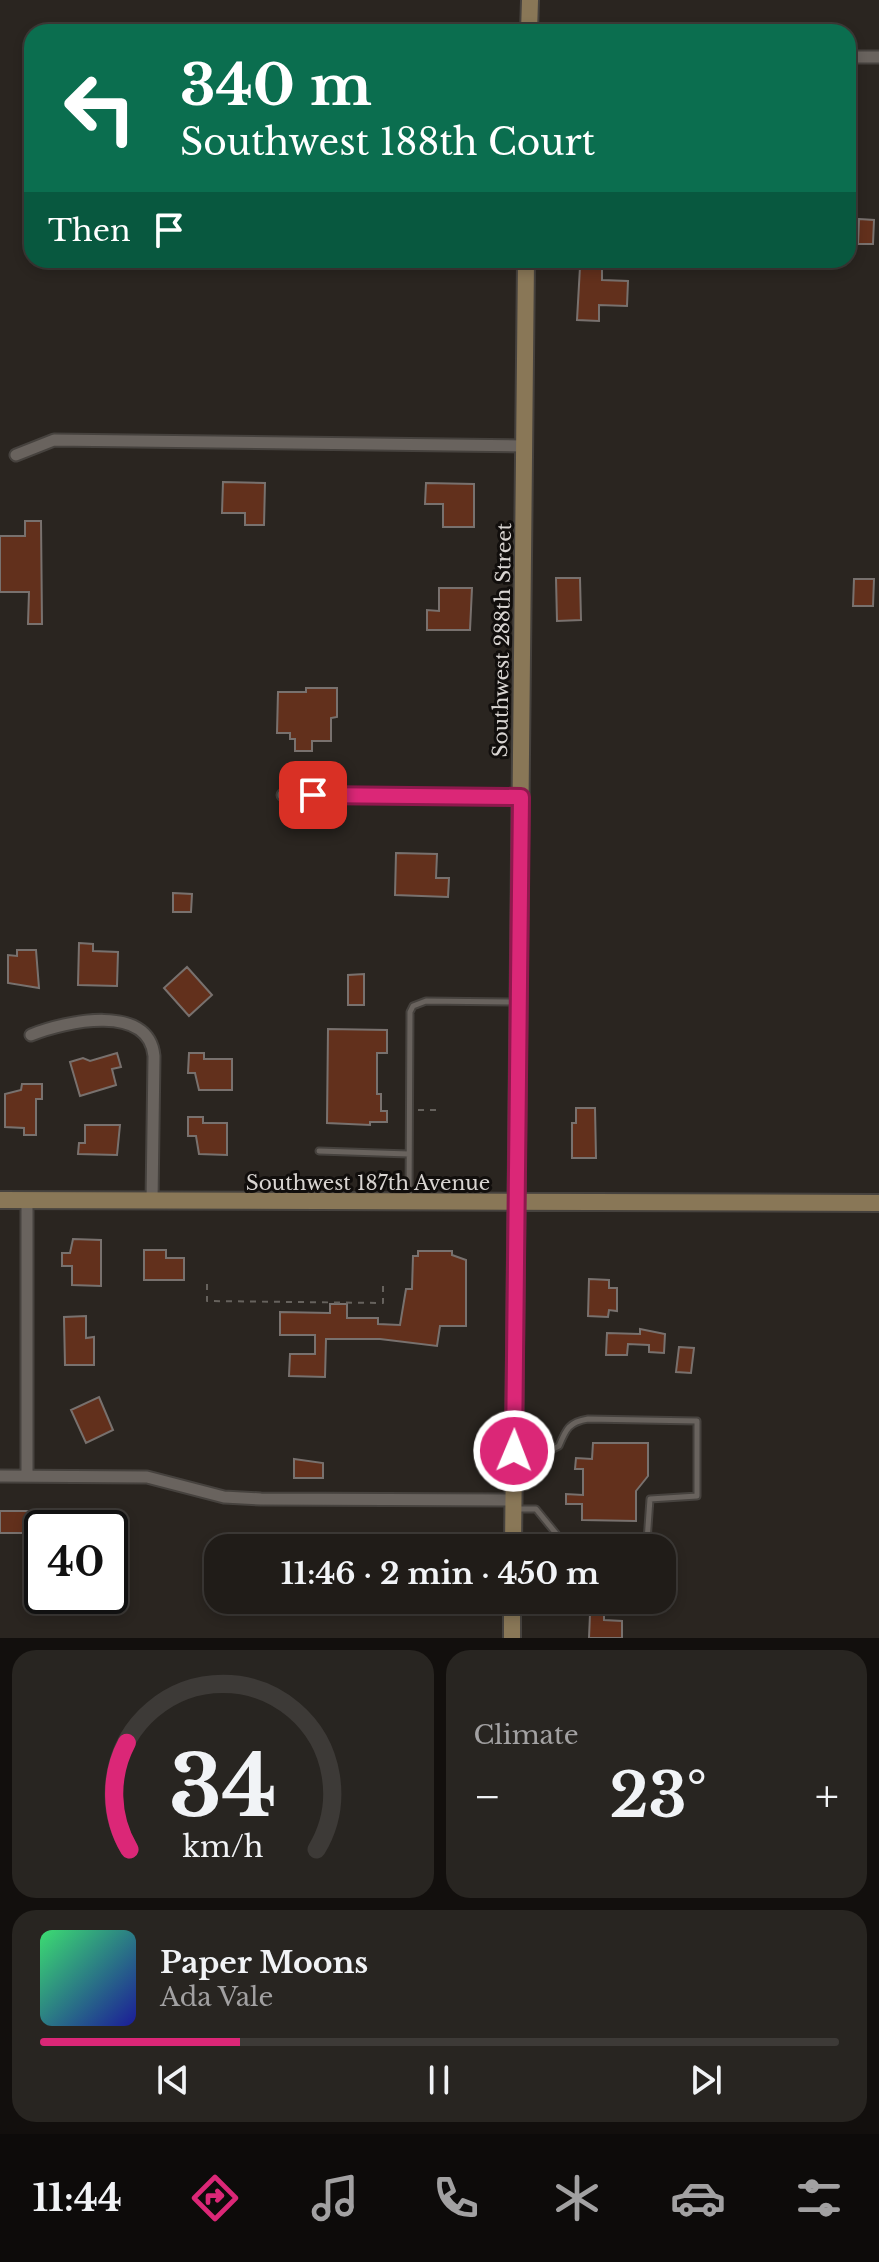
<!DOCTYPE html>
<meta charset="utf-8">
<style>
body{margin:0;font-family:"Libre Baskerville",serif;background:#282521;color:#f1f3f6;height:100vh;display:flex;flex-direction:column;font-size:30px;white-space:nowrap}
*{box-sizing:border-box;margin:0}
p{font-size:26px;color:#a2a1a2}
.icon{flex:none;width:44px;height:44px;fill:none;stroke:currentColor;stroke-width:2;stroke-linecap:round;stroke-linejoin:round}
.map{position:relative;height:1638px;overflow:hidden}
.side{display:flex;flex-direction:column;gap:12px;padding:12px;background:#120f0d;flex:1}
.side>*{flex:none}
.hud{position:absolute;left:24px;top:24px;width:832px;height:244px;border-radius:24px;box-shadow:0 4px 12px #0003,0 0 0 2px #3d3a37;background:#0b6e4f;color:#fff;overflow:hidden}
.speed{position:absolute;left:24px;top:1510px;display:flex;gap:16px;font-size:40px;font-weight:700;text-align:center}
.speed>*{display:grid;place-content:center;width:104px;height:104px;border-radius:50%;background:#201c18;box-shadow:0 4px 12px #0003,0 0 0 2px #3d3a37;line-height:1}
.speed .limit{border:4px solid #111;border-radius:12px;background:#fff;color:#111}
.pin{position:absolute;display:grid;place-items:center;width:68px;height:68px;color:#fff;margin:-34px;border-radius:16px;box-shadow:0 4px 12px #0006}
.me{position:absolute;width:88px;margin:-44px;rotate:1deg;stroke-linejoin:round;filter:drop-shadow(0 0 6px #0008)}
.turn{display:flex;align-items:center;gap:28px;height:168px;padding:0 24px;font-size:36px}
.turn .icon{width:104px;height:104px;stroke-width:2.5}
.turn b{display:block;font-size:56px;line-height:68px}
.then{display:flex;align-items:center;height:76px;padding:0 24px;background:#0003;gap:16px;font-size:30px}
.big{font-size:60px;font-weight:800;line-height:1.1}
.side .card{flex:1;display:flex;flex-direction:column;justify-content:center;gap:12px;min-width:0;padding:0 28px;border-radius:24px;background:#282521}
.side .dial{align-items:center;gap:0}
.dial svg{height:208px;overflow:visible;fill:none;stroke:#3d3a37;stroke-width:7;stroke-linecap:round;text-anchor:middle}
.dial text{fill:#f1f3f6;stroke:none}
.song{display:flex;align-items:center;gap:24px}
.cover{width:96px;height:96px;border-radius:12px;background:linear-gradient(135deg,hsl(140 70% 55%),hsl(240 70% 35%))}
.played{height:8px;border-radius:4px;background:linear-gradient(90deg,#db2777 25%,#3d3a37 25%)}
.keys{display:flex;justify-content:space-around;direction:ltr}
.heat{display:flex;justify-content:space-between;align-items:center;font-size:44px;direction:ltr}
.side .tiles{flex:1;display:grid;gap:12px;grid-template-columns:1fr 1fr}
.card:last-child{grid-column:span 2}
.trip{position:absolute;left:204px;top:1534px;width:472px;height:80px;border-radius:24px;background:#201c18;box-shadow:0 4px 12px #0003,0 0 0 2px #3d3a37;font-weight:800;line-height:80px;text-align:center}
.dock{display:flex;height:128px;justify-content:space-around;align-items:center;background:#0d0b0a;color:#a2a1a2}
.dock .icon{width:56px;height:56px}
.dock .on{color:#db2777}
.dock b{font-size:36px;color:#f1f3f6}
.map>svg:first-child{display:block}
.building{fill:#62301c;stroke:#78716e;stroke-width:2}
.lines{fill:none;stroke-linecap:round;stroke-linejoin:round}
.lane-casing{stroke:#46423e;stroke-width:9}
.street-casing{stroke:#46423e;stroke-width:15}
.secondary-casing{stroke:#46423e;stroke-width:20}
.path{stroke:#66625d;stroke-width:2;stroke-dasharray:6 6;stroke-linecap:butt}
.lane{stroke:#69635e;stroke-width:5}
.street{stroke:#69635e;stroke-width:11}
.secondary{stroke:#897757;stroke-width:16}
.route-casing{stroke:#8e194d;stroke-width:20}
.route{stroke:#db2777;stroke-width:14}
.labels{text-anchor:middle;dominant-baseline:central;stroke-width:6;stroke-linejoin:round;paint-order:stroke}
.street-label{font-size:20px;fill:#d9d5d2;stroke:#110e0c}
</style>
<div class="map">
<svg width="879" height="1638" viewBox="0 0 879 1638">
<rect width="100%" height="100%" fill="#2a2520"/>
<path class="building" d="M859,219L874,220L873,244H858Z
M580,267L602,268V280L628,281L627,306L599,305V321L577,320Z
M223,482L265,483L264,525H245V513H222Z
M426,483L474,484V527H443V504H425Z
M25,521H41L42,624H28L29,592H0V536H25Z
M556,578H580L581,620L557,621Z
M854,579H874L873,606H853Z
M439,588H472L470,630H427V610L439,611Z
M306,688H337V717L331,718V741H312V751H295V739H290V733H277L278,692H306Z
M396,853L437,854L436,878H449L448,897L395,895Z
M173,893L192,894L191,912H173Z
M79,943L93,944V951L118,952L117,986L78,985Z
M17,950H36L39,988L8,983V955L17,956Z
M187,967L212,995L189,1016L164,988Z
M364,974V1005H348V975Z
M328,1029L387,1030V1053H377V1094H381V1111H387V1122H370V1125L327,1123Z
M117,1053L121,1067L112,1069L116,1085L80,1096L70,1062L83,1058L90,1061Z
M189,1053H204V1059H232V1090H199L195,1073H188Z
M22,1084H42V1099H36V1135H24V1128L5,1127V1094L21,1090Z
M576,1108H595L596,1158H572V1123H576Z
M188,1117H203V1123H227V1155L199,1154L196,1136H188Z
M85,1125H120L117,1155L78,1154L79,1143H85Z
M73,1239L101,1240V1286L72,1285V1266H62V1253H70Z
M144,1250H166V1258H184V1280H144Z
M418,1251H452V1255L466,1260V1326H440L437,1346L380,1339H326L325,1377L289,1376L290,1354H315V1335H280V1312L330,1313V1304H347V1318H378V1324L400,1325L406,1289H412L413,1256H418Z
M589,1279L609,1280V1288H617V1311L609,1310L608,1317L588,1316Z
M86,1316V1338L94,1337V1365H65L64,1317Z
M640,1329L665,1334L664,1353L649,1352V1345L628,1344L627,1355H606L607,1333L640,1334Z
M679,1347L694,1348L691,1373L676,1372Z
M99,1397L113,1430L86,1443L71,1410Z
M593,1443H648V1476L636,1491V1521L582,1520V1504H566V1494L583,1495V1469H575L576,1458L592,1459Z
M294,1459L323,1463V1478H294Z
M0,1511H42V1533H0Z
M124,1521V1547H110V1522Z
M590,1614H604V1620L622,1621V1638H589Z"/>
<g class="lines">
<defs>
<path id="lane" d="M319,1151L409,1154
M409,1198L410,1012L413,1006L426,1001L517,1002
M515,1509H536L563,1542L647,1541L650,1499L697,1496V1421L588,1419C569,1422 566,1429 559,1446L545,1453L519,1451"/>
<path id="street" d="M848,57H879
M16,455L54,440L525,446
M283,795L521,797
M31,1035C66,1021 149,1003 154,1056L152,1201
M27,1200V1476
M0,1476L147,1477L224,1497L261,1499L514,1500"/>
<path id="secondary" d="M529,32L530,0
M0,1200L879,1203
M513,1548L526,260
M512,1638V1600"/>
</defs>
<use href="#lane" class="lane-casing"/>
<use href="#street" class="street-casing"/>
<use href="#secondary" class="secondary-casing"/>
<path class="path" d="M418,1110H437
M207,1284V1301L383,1303V1286"/>
<use href="#lane" class="lane"/>
<use href="#street" class="street"/>
<use href="#secondary" class="secondary"/>
</g>
<g class="lines">
<defs>
<path id="route" d="M313,795L521,797L514,1451"/>
</defs>
<use href="#route" class="route-casing"/>
<use href="#route" class="route"/>
</g>
<g class="labels">
<g class="street-label">
<text transform="translate(502 640) rotate(-89)">Southwest 288th Street</text>
<text x="368" y="1183">Southwest 187th Avenue</text>
</g>
</g>
</svg>
<div class="speed"><div class="limit">40</div></div>
<div class="pin" style="left:313px;top:795px;background:#d93025"><svg class="icon" aria-label="arrive" viewBox="0 0 24 24"><path d="M6 21V4h12l-3 4 3 4H6"/></svg></div>
<svg class="me" style="left:514px;top:1451px" viewBox="-20 -20 40 40"><circle r="17" fill="#db2777" stroke="#fff" stroke-width="3"/><path d="M0-11L8 9 0 5-8 9z" fill="#fff"/></svg>
<div class="trip">11:46 · 2 min · 450 m</div>
<div class="hud">
<div class="turn"><svg class="icon" aria-label="left" viewBox="0 0 24 24"><path d="M17 20v-9H6M10 6l-5 5 5 5"/></svg><div><b>340 m</b>Southwest 188th Court</div></div>
<div class="then">Then<svg class="icon" aria-label="arrive" viewBox="0 0 24 24"><path d="M6 21V4h12l-3 4 3 4H6"/></svg></div>
</div>
</div>
<section class="side">
<div class="tiles">
<div class="card dial"><svg viewBox="0 0 100 80">
<path d="M14 69A42 42 0 1 1 86 69"/>
<path d="M14 69A42 42 0 0 1 13 28" stroke="#db2777"/>
<text x="50" y="56" font-size="32" font-weight="700">34</text>
<text x="50" y="72" font-size="11">km/h</text>
</svg></div>
<div class="card"><p>Climate</p>
<div class="heat"><a>−</a><b class="big">23°</b><a>+</a></div>
</div>
<div class="card">
<div class="song"><i class="cover"></i><div><b>Paper Moons</b><p>Ada Vale</p></div></div>
<div class="played"></div>
<div class="keys"><svg class="icon" aria-label="previous" viewBox="0 0 24 24"><path d="M18 5L8 12l10 7zM5 5v14"/></svg><svg class="icon" aria-label="pause" viewBox="0 0 24 24"><path d="M8 5v14M16 5v14"/></svg><svg class="icon" aria-label="next" viewBox="0 0 24 24"><path d="M6 5l10 7-10 7zM19 5v14"/></svg></div>
</div>
</div>
</section>
<nav class="dock">
<b>11:44</b>
<svg class="icon on" aria-label="directions" viewBox="0 0 24 24"><path d="M12 3l9 9-9 9-9-9zM9 14v-3h6M13 9l2 2-2 2"/></svg>
<svg class="icon" aria-label="music" viewBox="0 0 24 24"><path d="M9 18V5l10-2v13"/><circle cx="6" cy="18" r="3"/><circle cx="16" cy="16" r="3"/></svg>
<svg class="icon" aria-label="phone" viewBox="0 0 24 24"><path d="M5 4h4l2 5-3 2q2 4 5 5l2-3 5 2v4C11 20 4 13 5 4z"/></svg>
<svg class="icon" aria-label="climate" viewBox="0 0 24 24"><path d="M12 3v18M4 7l16 10M4 17L20 7"/></svg>
<svg class="icon" aria-label="car" viewBox="0 0 24 24"><path d="M5 17H2v-5l4-1 3-4h7l3 4 3 1v5h-3M9 17h6M6 11h13"/><circle cx="7" cy="17" r="2"/><circle cx="17" cy="17" r="2"/></svg>
<svg class="icon" aria-label="filters" viewBox="0 0 24 24"><path d="M4 7h16M4 17h16"/><circle cx="9" cy="7" r="2"/><circle cx="15" cy="17" r="2"/></svg>
</nav>
